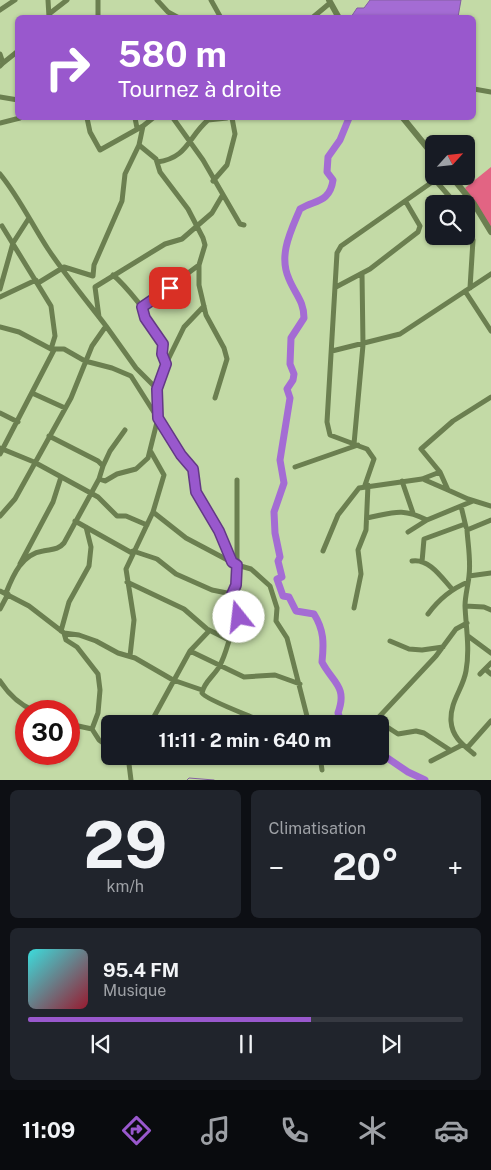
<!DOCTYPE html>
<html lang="fr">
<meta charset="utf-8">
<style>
body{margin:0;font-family:"Public Sans",sans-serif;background:#20242c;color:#f1f3f6;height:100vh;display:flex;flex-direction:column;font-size:19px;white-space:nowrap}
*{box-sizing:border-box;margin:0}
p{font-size:16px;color:#9ea1a6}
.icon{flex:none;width:28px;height:28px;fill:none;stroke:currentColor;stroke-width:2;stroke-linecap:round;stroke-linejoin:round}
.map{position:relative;height:780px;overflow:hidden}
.sheet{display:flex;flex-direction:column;gap:10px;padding:10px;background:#0d0f14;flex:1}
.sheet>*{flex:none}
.guide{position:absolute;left:15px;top:15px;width:461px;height:105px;border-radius:8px;box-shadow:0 1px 4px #0004;background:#9958cd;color:#fff;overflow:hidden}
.needle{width:32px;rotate:63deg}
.buttons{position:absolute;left:425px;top:135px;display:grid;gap:10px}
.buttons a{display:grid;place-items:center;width:50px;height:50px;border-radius:8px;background:#171b24;box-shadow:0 1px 4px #0004;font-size:25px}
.speed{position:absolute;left:15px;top:700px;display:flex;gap:10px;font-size:25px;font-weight:700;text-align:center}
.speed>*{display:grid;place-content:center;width:65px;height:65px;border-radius:50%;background:#171b24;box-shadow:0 1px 4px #0004;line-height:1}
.speed .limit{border:8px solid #d22;background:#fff;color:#111}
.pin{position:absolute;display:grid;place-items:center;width:42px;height:42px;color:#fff;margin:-21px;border-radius:10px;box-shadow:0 2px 8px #0006}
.me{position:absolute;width:55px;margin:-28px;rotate:344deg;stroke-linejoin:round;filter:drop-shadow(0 0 4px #0008)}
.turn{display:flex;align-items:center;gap:18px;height:105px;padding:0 20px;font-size:22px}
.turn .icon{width:65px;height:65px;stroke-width:2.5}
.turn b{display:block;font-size:35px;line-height:42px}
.big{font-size:38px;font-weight:700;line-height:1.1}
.sheet .widget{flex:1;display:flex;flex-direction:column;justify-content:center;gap:8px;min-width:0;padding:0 18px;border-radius:8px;background:#20242c}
.sheet .dial{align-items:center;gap:0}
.dial b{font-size:65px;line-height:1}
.song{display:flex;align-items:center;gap:15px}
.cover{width:60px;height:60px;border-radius:8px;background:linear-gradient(135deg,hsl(180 70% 55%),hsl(350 70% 35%))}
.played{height:5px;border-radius:2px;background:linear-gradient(90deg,#9958cd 65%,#363941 65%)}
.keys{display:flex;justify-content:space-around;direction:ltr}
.heat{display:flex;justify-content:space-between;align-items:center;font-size:28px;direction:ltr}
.sheet .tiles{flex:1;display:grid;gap:10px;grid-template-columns:1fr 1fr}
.widget:last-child{grid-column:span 2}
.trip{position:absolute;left:101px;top:715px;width:288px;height:50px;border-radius:8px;background:#171b24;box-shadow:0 1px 4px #0004;font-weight:700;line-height:50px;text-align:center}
.tabs{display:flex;height:80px;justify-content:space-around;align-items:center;background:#090b0e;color:#9ea1a6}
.tabs .icon{width:35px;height:35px}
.tabs .on{color:#9958cd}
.tabs b{font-size:22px;color:#f1f3f6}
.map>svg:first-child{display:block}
.forest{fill:#e26483}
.water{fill:#a46cd4;stroke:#835ea1}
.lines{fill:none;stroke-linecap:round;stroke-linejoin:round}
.stream{stroke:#835ea1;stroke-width:1}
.river{stroke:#a46cd4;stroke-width:7}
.minor{stroke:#6b7f50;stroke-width:5}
.tertiary{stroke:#6b7f50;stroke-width:6}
.route-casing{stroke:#633985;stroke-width:12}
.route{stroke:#9958cd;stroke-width:9}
</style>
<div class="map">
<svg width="491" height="780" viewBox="0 0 491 780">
<rect width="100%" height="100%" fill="#c3daa6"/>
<path class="forest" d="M491,167V231L465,188Z"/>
<path class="water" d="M370,0H461L458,17H351L357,8H364Z"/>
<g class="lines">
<path class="stream" d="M187,780L189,778L214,780"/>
<path class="river" d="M342,724L338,713C348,686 332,682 322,662C324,643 324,630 314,614L296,611L289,597L283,596L277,579L282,577L278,561L280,557L275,533L274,512L284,483L280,460L290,398L287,389L293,380L294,374L290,364L291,338L304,318C304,301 295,294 289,279C278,255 291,231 300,209C314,200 330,203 333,180L327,172L328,157L340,140L349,118
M380,753L408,772L425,780"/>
<path class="minor" d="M48,0L49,17
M157,0L168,12L179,18
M211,0L221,18
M0,10L15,0
M49,14L67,0
M98,18V0
M312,18L330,3
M0,54L3,63L0,66
M3,63L18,51
M474,89L491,92
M0,97L18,100
M87,118L90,132L100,150L143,126
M135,118L137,128
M173,118L203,160L240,224L244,225
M0,123L20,118
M139,145L156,159L160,172L188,209L203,238L205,245L199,265V285L206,315L224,348L227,359L215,398
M157,162C188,158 188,137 208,120L227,118
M0,174C19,197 31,223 48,249C66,276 86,300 106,326L92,346L71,398L15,499L0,516
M435,180L456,204
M213,181L227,165L235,134L232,118
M466,221L473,240L470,288
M2,226L51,306L55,336L51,349
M362,273L363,345L354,444L330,435L327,422L337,253L341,246L435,180V176
M113,275C124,284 133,296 142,307L199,265
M38,283L64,267L93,276L94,265L122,201L125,174L139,145L143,126L153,118
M336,287L370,269L418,232L420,226L406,202
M0,289L13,243L29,218
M465,291L491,331
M0,297L36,280
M142,307L145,318L163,344L162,354L166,364
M99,317L95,287L165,244L182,239L212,213L222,196
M106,326L136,368L157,389
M0,327L19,332L51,349H64L85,361L112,368L131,376L181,455L193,469L196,492L219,531L232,562
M332,351L400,334L491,274
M32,393L65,408
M491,397L453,421L421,449L440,472L448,490L468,499L491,506
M0,413L18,422
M49,436L98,461L103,466L99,479
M356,445L367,449L374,459L365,485
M0,448L34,462L98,497L117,516H126L147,525
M151,452L164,475L153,512L186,538L237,565L251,569L270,586L277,608L276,621L287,638L309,724
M0,454L54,350
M103,466L110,451L125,430
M295,467L358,445
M237,480V565L236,585L232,594L239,617C229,632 228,652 219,667C213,677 204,682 202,693C205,699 245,714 254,718
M425,480L448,490
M402,481L413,513
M461,506L466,527
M367,518C393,513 401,507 427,520
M75,521L132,553
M408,532L427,520L473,501
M133,551L157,559L176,574L212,590L232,594
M323,551L338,515L359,488L422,479L440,472
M412,561C429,558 442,578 452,589
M422,562L424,539L465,524
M20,564L53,502L61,477
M469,576L491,573
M127,582L184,609L207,629L229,640
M0,591L29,606L64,633L66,640L77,647L98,674L100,690L98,713L92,729L99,740L110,748
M6,593C13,575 22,554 43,551C52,549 58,550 64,543L99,479L105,481L117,474L136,469L148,458L158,418L157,389L160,376L184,327L204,306
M465,606L484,607L491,610
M354,608L361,574L358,550L366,530L368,485
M0,609L8,594
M428,614C439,599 451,589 468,582
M61,631L69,602L89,566L91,547L86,527
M64,633L79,635L96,641L118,653L135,658L173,680L202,690
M468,636L491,653
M390,641L409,649L422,650L443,647
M190,651L244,677L275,675L300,684
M130,656L134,620L126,569L153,512
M485,669L491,674
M480,674L491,663
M0,681C9,695 19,704 34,711
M69,724L92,729
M150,724L190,651L209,631
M467,748L491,721
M450,750L424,733L416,731L398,734L381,723L378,718L436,656L456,629L467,623
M474,754C463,745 452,737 451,721C450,701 463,689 466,671C470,649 466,628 465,606C465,596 468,586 469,576C471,561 468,545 467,530L491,520
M128,756L131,780
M320,756L322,770
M431,761L462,745"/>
<path class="tertiary" d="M329,0L339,18
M403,118L434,156
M451,176L474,204L491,232"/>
</g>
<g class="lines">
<defs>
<path id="route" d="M170,288L142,307L145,318L163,344L162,354L166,364L157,389L158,418L181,455L193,469L196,492L219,531L232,562L237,565L236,585L232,594L239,617"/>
</defs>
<use href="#route" class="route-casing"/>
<use href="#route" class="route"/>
</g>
</svg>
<div class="buttons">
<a><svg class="needle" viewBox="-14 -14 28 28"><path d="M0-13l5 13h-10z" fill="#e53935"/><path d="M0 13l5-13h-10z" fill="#9ea1a6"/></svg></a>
<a><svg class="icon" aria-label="search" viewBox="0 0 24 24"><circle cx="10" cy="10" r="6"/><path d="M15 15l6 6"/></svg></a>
</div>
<div class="speed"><div class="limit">30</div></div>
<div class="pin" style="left:170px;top:288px;background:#d93025"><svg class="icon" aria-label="arrive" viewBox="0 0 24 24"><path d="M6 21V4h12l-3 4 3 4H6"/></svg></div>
<svg class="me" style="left:239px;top:617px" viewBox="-20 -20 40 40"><circle r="19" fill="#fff"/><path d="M0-13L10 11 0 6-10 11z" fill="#9958cd"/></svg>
<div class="trip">11:11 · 2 min · 640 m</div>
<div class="guide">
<div class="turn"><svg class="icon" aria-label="right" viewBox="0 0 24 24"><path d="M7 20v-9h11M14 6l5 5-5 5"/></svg><div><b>580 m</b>Tournez à droite</div></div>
</div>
</div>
<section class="sheet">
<div class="tiles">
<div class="widget dial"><b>29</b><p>km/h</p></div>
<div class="widget"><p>Climatisation</p>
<div class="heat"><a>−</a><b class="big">20°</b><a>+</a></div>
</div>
<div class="widget">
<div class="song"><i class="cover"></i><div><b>95.4 FM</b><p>Musique</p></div></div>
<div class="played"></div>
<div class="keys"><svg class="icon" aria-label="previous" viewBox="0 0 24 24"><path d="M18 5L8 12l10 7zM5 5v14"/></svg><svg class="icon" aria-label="pause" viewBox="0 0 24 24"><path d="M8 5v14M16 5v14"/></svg><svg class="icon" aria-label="next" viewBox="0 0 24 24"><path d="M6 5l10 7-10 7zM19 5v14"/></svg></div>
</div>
</div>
</section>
<nav class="tabs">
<b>11:09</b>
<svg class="icon on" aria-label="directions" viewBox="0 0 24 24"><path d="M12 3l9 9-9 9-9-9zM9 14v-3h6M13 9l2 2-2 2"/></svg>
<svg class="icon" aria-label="music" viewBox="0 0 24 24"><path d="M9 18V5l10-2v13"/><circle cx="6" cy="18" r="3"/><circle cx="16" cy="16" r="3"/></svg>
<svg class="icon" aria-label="phone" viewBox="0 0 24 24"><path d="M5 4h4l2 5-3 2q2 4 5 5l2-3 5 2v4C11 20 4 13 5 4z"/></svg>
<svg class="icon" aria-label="climate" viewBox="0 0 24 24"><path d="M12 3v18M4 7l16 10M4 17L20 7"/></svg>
<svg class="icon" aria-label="car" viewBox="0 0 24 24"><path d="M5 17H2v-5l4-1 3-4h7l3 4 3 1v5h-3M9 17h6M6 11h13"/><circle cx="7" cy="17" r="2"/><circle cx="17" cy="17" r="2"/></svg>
</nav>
